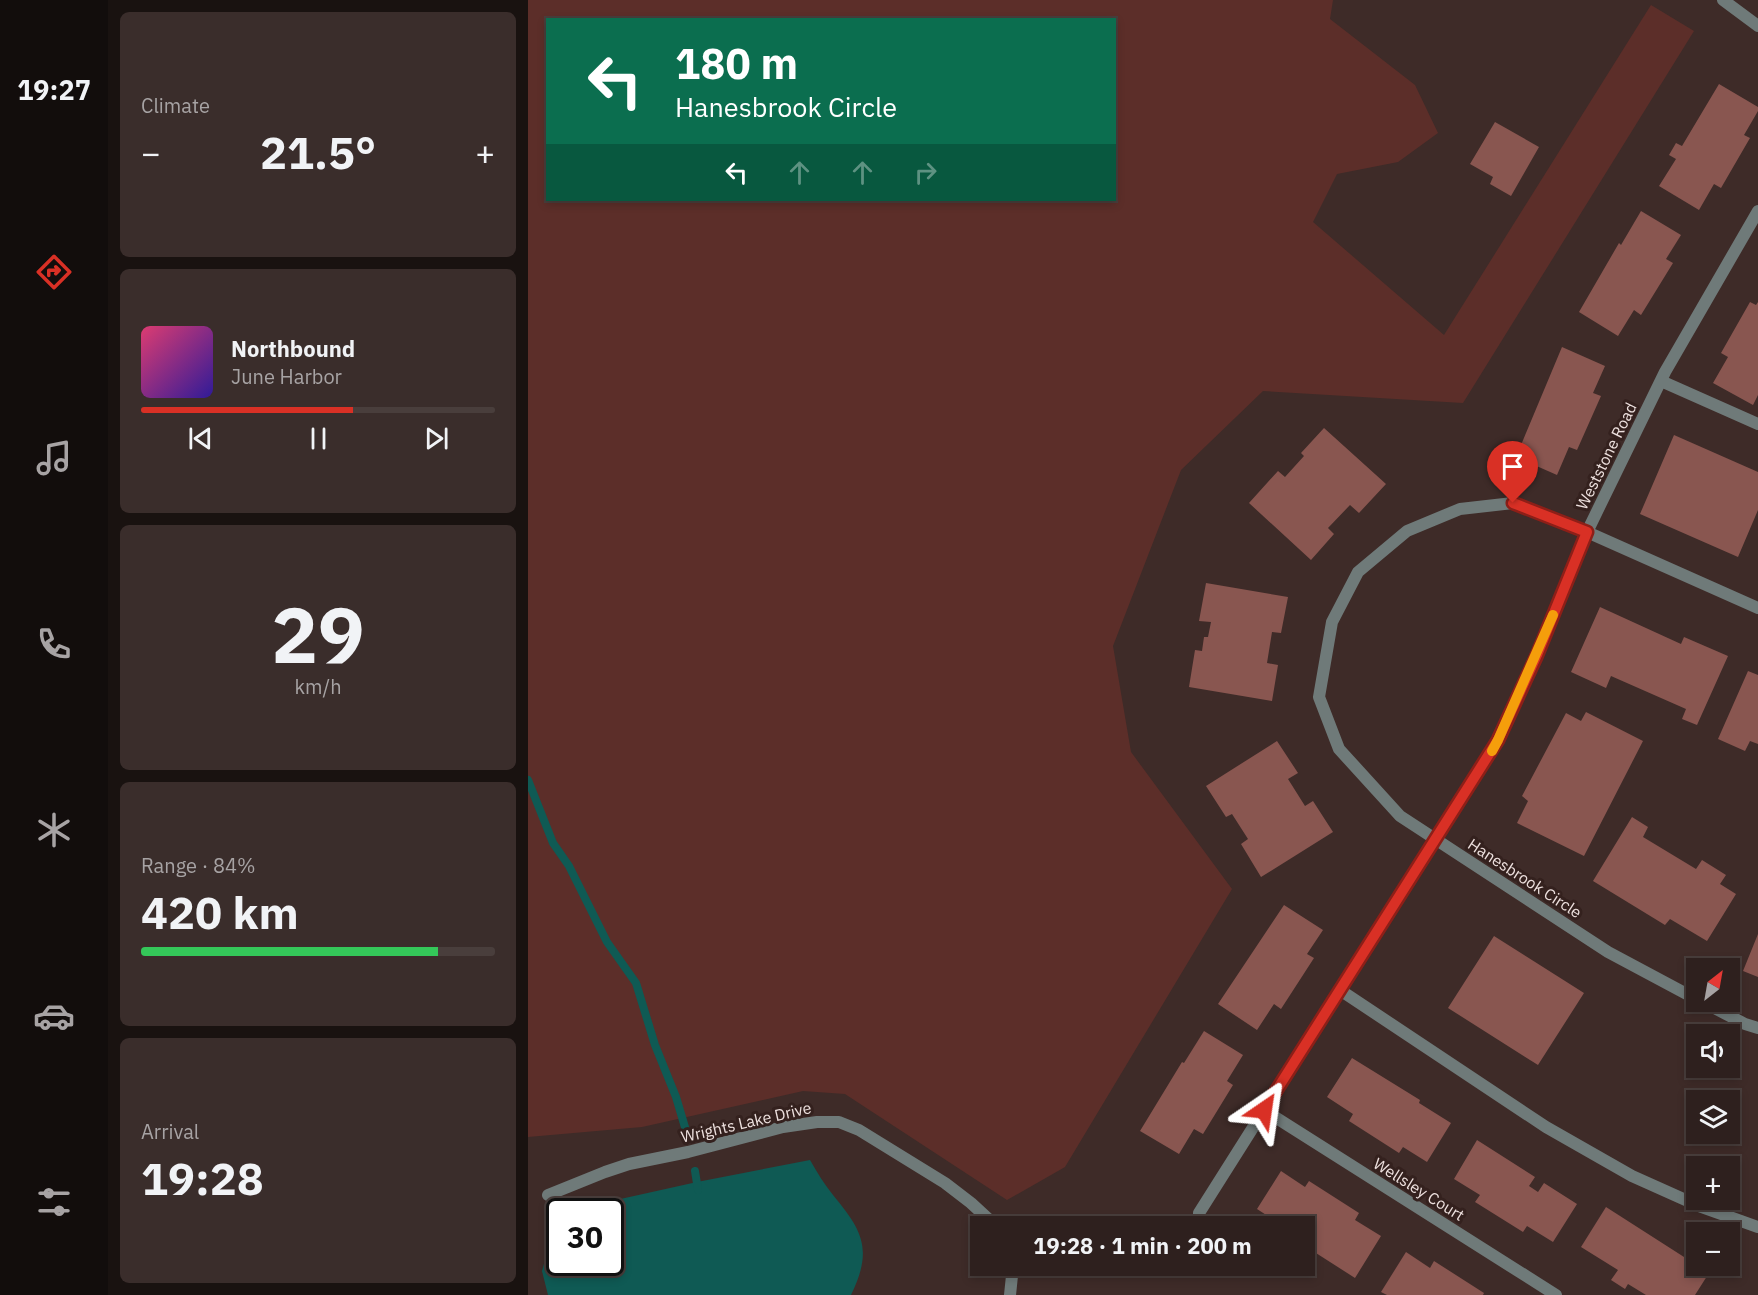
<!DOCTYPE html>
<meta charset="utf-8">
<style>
body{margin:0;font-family:"IBM Plex Sans",sans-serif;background:#3a2d2b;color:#f1f3f6;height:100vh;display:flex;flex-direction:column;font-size:22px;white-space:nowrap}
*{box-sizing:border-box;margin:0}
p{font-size:20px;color:#a7a3a4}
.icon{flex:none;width:33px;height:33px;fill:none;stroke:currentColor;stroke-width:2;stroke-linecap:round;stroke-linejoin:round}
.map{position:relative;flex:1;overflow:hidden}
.side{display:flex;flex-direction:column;gap:12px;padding:12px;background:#191210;width:420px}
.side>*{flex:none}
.banner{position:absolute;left:18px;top:18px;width:570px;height:183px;border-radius:0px;box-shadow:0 3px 9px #0003,0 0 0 2px #493e3c;background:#0b6e4f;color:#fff;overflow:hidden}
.needle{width:39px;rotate:31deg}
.fabs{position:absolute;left:1158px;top:958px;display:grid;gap:12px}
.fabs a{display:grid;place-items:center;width:54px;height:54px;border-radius:0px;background:#2e201e;box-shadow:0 3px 9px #0003,0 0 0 2px #493e3c;font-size:30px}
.speed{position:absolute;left:18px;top:1198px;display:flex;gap:12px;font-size:30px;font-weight:700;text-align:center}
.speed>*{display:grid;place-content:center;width:78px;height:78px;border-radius:50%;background:#2e201e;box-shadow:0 3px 9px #0003,0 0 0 2px #493e3c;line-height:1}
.speed .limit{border:3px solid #111;border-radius:9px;background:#fff;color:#111}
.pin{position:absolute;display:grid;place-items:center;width:51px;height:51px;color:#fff;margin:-62px -26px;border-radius:50% 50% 50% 0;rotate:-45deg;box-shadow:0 0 6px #0007}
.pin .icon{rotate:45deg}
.me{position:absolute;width:66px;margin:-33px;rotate:32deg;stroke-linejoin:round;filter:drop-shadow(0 0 4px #0008)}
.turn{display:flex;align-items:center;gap:21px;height:126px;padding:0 30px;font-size:27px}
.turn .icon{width:78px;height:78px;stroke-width:2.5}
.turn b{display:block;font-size:42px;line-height:51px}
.lanes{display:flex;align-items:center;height:57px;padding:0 30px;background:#0003;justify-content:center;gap:30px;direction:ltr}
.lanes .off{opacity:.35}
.big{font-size:45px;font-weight:700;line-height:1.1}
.side .card{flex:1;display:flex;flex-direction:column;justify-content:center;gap:9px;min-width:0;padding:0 21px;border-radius:9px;background:#3a2d2b}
.side .dial{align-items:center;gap:0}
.dial b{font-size:78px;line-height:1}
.song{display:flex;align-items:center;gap:18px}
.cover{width:72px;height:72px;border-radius:9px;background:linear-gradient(135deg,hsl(340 70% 55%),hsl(250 70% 35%))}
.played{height:6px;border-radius:3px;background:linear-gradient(90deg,#d93025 60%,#493e3c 60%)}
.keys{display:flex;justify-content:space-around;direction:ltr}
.heat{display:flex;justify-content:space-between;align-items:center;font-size:33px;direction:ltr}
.charge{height:9px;border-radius:4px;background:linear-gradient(90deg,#34c759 84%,#493e3c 0)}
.trip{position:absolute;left:442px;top:1216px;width:345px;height:60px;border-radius:0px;background:#2e201e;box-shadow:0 3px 9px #0003,0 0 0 2px #493e3c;font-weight:700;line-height:60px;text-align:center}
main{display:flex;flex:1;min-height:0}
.dock{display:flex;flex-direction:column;width:108px;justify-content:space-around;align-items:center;background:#120d0c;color:#a7a3a4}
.dock .icon{width:42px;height:42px}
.dock .current{color:#d93025}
.dock b{font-size:27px;color:#f1f3f6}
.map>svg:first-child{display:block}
.green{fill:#5c2e29;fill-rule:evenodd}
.water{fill:#0f5a54}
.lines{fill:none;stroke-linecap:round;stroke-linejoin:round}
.stream{stroke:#0f5a54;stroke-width:8}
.building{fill:#895650}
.minor{stroke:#6f7a79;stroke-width:12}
.route-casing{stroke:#8d1f18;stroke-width:15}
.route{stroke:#d93025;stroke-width:10}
.slow{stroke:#f59e0b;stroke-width:10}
.labels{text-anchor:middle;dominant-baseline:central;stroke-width:6;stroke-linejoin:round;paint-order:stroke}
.street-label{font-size:16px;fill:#ede0de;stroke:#34211e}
</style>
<main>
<nav class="dock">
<b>19:27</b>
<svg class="icon current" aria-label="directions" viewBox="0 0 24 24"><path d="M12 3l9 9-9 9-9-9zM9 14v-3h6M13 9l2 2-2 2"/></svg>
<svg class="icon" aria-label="music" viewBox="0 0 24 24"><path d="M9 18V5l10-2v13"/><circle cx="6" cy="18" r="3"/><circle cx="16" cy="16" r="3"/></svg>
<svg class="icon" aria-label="phone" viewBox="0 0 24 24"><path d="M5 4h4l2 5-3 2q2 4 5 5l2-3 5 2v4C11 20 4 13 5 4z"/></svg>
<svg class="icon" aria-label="climate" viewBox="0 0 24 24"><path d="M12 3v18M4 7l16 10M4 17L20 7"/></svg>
<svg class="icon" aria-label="car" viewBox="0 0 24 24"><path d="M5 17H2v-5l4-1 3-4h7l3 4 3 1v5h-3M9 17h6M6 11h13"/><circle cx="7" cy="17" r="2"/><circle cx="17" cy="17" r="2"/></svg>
<svg class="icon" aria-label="filters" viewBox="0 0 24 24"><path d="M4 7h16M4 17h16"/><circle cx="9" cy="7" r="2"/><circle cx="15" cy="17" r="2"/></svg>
</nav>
<section class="side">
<div class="card"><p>Climate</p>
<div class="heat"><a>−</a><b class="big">21.5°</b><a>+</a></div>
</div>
<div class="card">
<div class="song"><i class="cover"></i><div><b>Northbound</b><p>June Harbor</p></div></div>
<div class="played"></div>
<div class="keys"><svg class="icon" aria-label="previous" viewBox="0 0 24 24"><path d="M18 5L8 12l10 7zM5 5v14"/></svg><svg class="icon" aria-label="pause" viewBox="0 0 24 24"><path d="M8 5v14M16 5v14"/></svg><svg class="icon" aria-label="next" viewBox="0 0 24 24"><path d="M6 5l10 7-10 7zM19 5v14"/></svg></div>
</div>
<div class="card dial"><b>29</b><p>km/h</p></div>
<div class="card"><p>Range · 84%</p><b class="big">420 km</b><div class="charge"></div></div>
<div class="card"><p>Arrival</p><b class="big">19:28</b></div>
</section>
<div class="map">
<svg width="1230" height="1295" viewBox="0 0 1230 1295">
<rect width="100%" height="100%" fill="#3e2b28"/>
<path class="green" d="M0,0H805L802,19L887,85L910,133L870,162L809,174L785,222L916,335L1123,5L1166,31L935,403L735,391L653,470L585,646L603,752L704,889L537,1167L479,1200L317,1094L275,1091L114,1127L0,1137ZM20,20H586V200H20Z"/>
<path class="water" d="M282,1160C289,1172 296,1184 305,1195C335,1231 345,1250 323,1295H20L14,1271L28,1220L31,1215L32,1263H82V1212H34L169,1182Z"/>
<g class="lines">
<path class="stream" d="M0,780L25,843L41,866L79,942L108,983L127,1045L148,1097L159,1134
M167,1171L170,1190"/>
</g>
<path class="building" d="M1191,84L1230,107V111L1216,135L1222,138L1193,188L1186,184L1171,210L1131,186L1148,159L1141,155L1148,143L1154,146Z
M967,122L1011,147L983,196L962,184L965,177L942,164Z
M1113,211L1153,235L1138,259L1145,263L1113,315L1106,310L1090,336L1051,312L1091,243L1093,245Z
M1222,302L1228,305L1230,302V395L1225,405L1185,383L1200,357L1193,353Z
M1034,347L1077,366L1065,393L1073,396L1049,450L1041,447L1029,475L988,457Z
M796,428L858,484L831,513L822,505L800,528L806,534L783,560L721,503L750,471L757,477L776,456L773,453Z
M1146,435L1230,472V510L1210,557L1112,514Z
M678,583L760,597L753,633L744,632L739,663L750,665L744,701L661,687L667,650L674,651L676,637H680L683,622L671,621Z
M1072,607L1153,644L1156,637L1200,656L1169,725L1154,719L1158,709L1083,676L1078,688L1043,672Z
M1220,671L1230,675V744L1222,741L1217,751L1190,739Z
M1058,712L1115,741L1056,856L989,823L1000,801L994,796L1038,713L1053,721Z
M749,741L770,773L760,779L777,806L785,801L805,832L733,877L713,844L720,839L704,814L698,817L678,786Z
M1104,817L1120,827L1115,837L1168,869L1174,860L1198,875L1192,884L1208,894L1179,941L1142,919L1137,925L1065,881Z
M756,905L795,930L779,954L786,958L753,1009L746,1004L729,1030L690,1004Z
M1230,934V977L1215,971Z
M966,936L1056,993L1010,1065L920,1008Z
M676,1031L715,1055L699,1081L705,1085L675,1134L666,1129L651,1154L612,1131L654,1062L656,1063Z
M824,1058L892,1100L891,1103L923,1123L899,1162L875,1147L871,1153L821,1121L825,1114L799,1097Z
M949,1140L1007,1177L1001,1186L1010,1192L1016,1183L1049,1204L1025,1242L999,1226L995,1232L947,1202L952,1195L926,1179Z
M753,1171L777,1187L781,1181L831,1213L827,1220L853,1236L827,1278L777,1246V1227H757L729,1209Z
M1078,1207L1181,1273L1167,1295H1118L1100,1284L1097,1289L1083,1280L1090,1270L1053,1247Z
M878,1252L902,1268L906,1261L956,1293L955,1295H859L853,1292Z"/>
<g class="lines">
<path class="minor" d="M1195,0L1230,26
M1133,381L1230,424
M812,990L1018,1127L1104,1176L1171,1206L1230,1227
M1168,999L1080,952L872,816L811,749L791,697L804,622L830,572L879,531L932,509L985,503L1059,532L1230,608
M1175,1002L1217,1024L1230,1028
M736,1110L1028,1295
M20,1195L77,1172L101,1164L160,1152L255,1127L289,1122H311L331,1130L417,1183L443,1203L469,1227
M671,1213L970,740L1009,655L1059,532L1137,372L1230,211
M482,1295L485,1266"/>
</g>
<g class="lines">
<defs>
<path id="route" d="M736,1110L970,740L1009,655L1059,532L985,503"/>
</defs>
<use href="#route" class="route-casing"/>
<use href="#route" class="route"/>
<path class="slow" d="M964,751L970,740L1025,615"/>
</g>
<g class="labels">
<g class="street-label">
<text transform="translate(1078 456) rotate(-64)">Weststone Road</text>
<text transform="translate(997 878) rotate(33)">Hanesbrook Circle</text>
<text transform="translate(218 1122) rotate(-13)">Wrights Lake Drive</text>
<text transform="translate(891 1189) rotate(32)">Wellsley Court</text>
</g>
</g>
</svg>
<div class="fabs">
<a><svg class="needle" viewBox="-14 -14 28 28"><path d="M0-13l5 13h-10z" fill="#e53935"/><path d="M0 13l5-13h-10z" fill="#a7a3a4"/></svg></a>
<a><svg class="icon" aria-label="sound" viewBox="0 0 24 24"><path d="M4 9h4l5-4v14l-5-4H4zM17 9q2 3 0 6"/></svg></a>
<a><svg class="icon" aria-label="layers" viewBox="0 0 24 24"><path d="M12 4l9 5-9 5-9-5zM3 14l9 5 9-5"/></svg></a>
<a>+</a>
<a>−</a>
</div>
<div class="speed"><div class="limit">30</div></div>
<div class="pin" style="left:985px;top:503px;background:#d93025"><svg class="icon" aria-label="arrive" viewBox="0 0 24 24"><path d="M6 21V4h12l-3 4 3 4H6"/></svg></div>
<svg class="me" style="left:736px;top:1110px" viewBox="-20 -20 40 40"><path d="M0-17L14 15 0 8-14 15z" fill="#d93025" stroke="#fff" stroke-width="4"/></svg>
<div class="trip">19:28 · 1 min · 200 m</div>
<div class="banner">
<div class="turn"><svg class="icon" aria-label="left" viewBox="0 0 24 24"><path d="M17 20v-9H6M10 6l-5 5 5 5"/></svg><div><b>180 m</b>Hanesbrook Circle</div></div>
<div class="lanes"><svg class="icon" aria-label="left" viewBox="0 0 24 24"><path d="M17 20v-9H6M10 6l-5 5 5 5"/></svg><svg class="icon off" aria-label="ahead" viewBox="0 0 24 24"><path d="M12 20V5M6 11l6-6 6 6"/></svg><svg class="icon off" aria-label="ahead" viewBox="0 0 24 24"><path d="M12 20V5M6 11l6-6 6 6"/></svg><svg class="icon off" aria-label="right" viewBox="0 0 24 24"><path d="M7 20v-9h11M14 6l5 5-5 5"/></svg></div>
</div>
</div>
</main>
